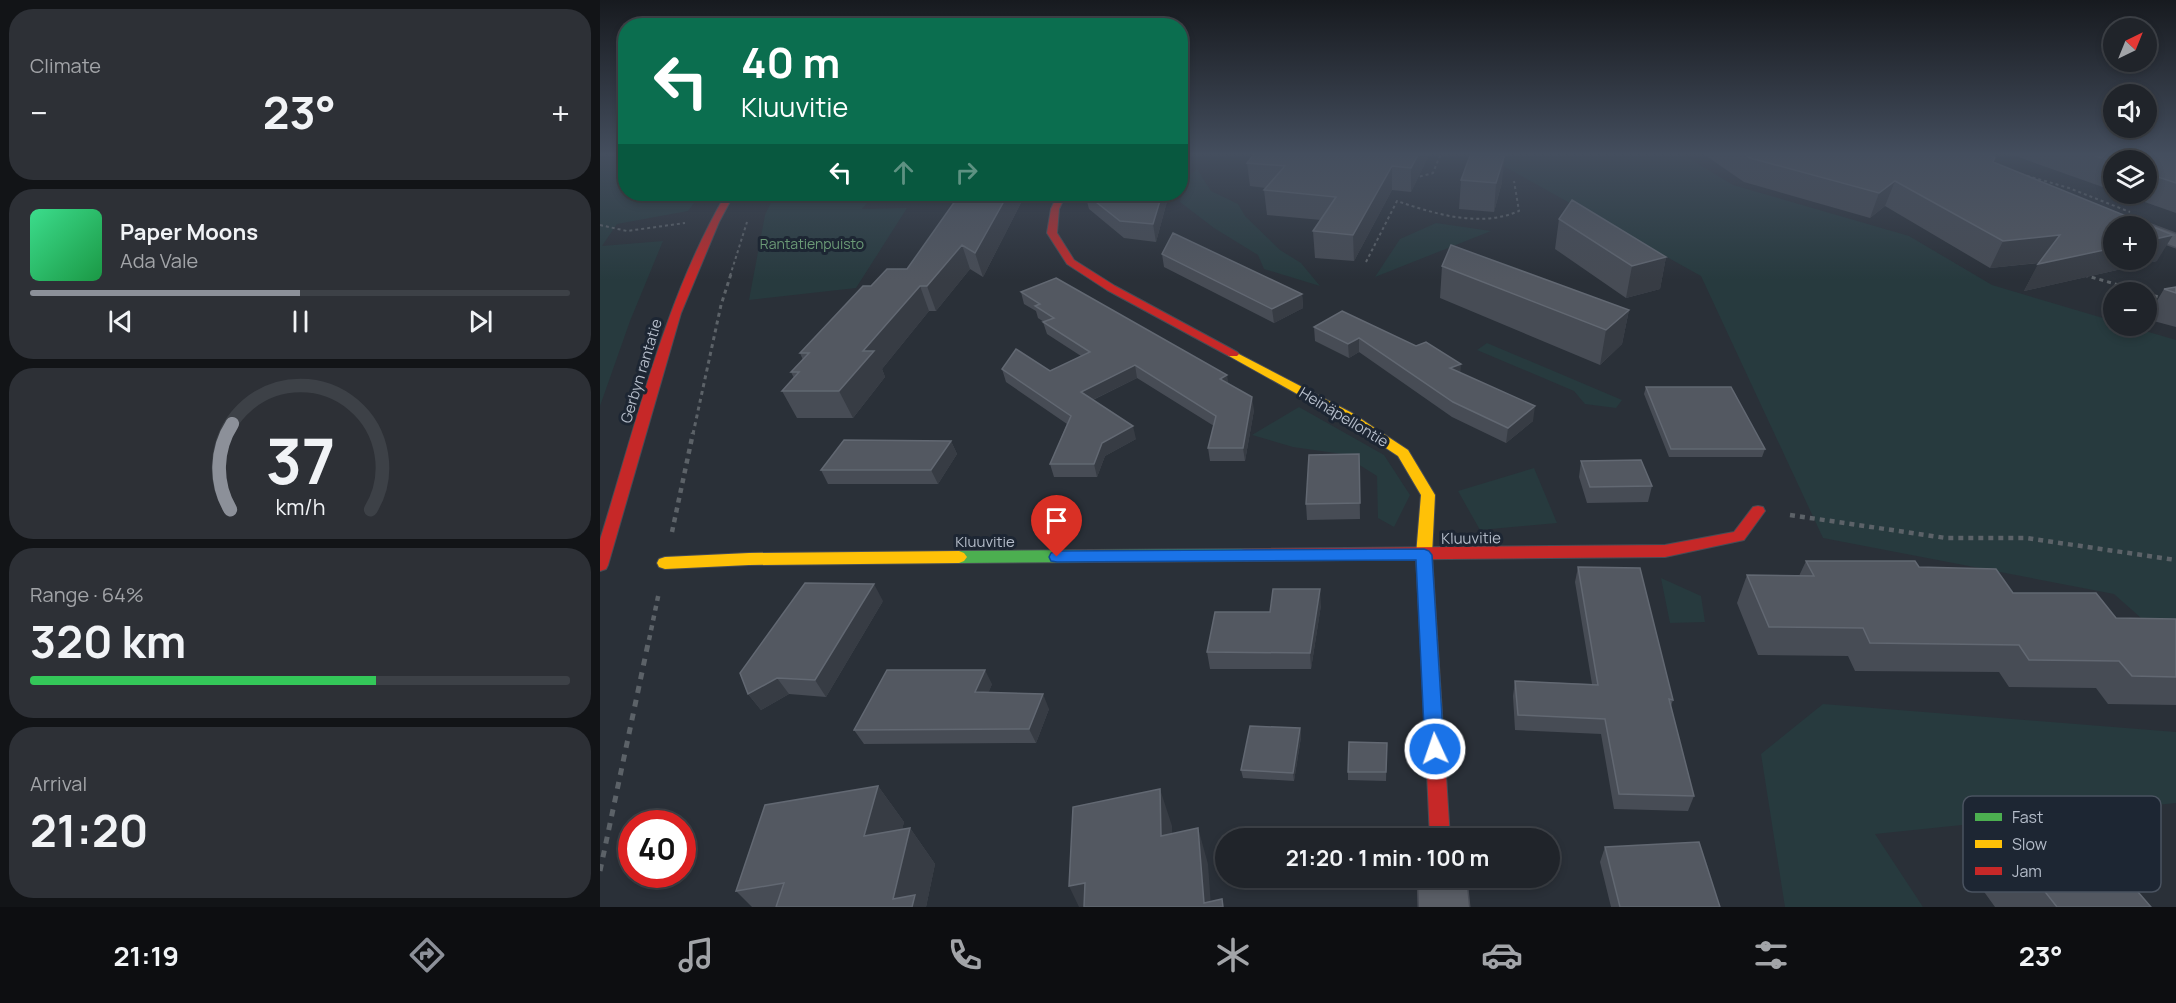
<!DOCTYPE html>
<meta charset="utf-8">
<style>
body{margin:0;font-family:Manrope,sans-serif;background:#2d3036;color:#f1f3f6;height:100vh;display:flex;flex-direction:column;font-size:22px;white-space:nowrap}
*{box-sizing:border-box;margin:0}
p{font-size:20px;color:#a2a4a8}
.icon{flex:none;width:33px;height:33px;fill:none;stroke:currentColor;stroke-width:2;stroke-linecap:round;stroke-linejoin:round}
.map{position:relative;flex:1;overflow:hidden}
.drawer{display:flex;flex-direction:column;gap:9px;padding:9px;background:#121417;width:600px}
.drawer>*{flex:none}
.top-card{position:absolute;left:18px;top:18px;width:570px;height:183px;border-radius:24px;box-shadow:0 3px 9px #0003,0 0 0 2px #3d4147;background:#0b6e4f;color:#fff;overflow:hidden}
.needle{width:39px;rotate:43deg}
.buttons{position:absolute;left:1503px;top:18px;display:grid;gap:12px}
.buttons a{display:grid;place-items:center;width:54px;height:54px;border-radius:50%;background:#20242a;box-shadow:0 3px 9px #0003,0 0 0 2px #3d4147;font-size:30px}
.speed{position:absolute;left:18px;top:810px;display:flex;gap:12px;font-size:30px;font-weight:700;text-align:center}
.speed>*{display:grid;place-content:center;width:78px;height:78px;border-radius:50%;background:#20242a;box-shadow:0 3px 9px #0003,0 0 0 2px #3d4147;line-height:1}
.speed .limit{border:9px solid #d22;background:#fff;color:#111}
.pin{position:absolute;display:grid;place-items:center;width:51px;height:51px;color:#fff;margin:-62px -26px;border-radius:50% 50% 50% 0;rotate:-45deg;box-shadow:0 0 6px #0007}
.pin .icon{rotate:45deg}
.me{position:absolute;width:66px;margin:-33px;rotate:357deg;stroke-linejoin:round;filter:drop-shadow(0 0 4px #0008)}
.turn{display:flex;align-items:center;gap:21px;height:126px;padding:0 24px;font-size:27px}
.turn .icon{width:78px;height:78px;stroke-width:2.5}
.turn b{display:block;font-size:42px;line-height:51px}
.lanes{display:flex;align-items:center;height:57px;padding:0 24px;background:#0003;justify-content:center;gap:30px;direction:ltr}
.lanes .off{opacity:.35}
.big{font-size:45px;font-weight:700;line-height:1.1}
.drawer .tile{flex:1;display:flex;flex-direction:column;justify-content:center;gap:9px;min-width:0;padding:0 21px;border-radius:24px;background:#2d3036}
.drawer .dial{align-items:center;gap:0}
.dial svg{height:156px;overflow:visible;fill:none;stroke:#3d4147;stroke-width:7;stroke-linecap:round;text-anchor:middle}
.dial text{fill:#f1f3f6;stroke:none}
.song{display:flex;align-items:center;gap:18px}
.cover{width:72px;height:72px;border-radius:9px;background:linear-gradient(135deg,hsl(150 70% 55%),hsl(140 70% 35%))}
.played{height:6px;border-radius:3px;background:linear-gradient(90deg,#8c9099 50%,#3d4147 50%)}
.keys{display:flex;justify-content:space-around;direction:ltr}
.heat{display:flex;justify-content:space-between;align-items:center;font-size:33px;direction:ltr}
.charge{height:9px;border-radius:4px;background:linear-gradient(90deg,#34c759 64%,#3d4147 0)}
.trip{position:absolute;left:615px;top:828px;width:345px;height:60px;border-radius:30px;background:#20242a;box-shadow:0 3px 9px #0003,0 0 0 2px #3d4147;font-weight:700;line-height:60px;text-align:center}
.menu{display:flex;height:96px;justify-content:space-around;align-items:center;background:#0d0e11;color:#a2a4a8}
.menu .icon{width:42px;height:42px}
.menu .selected{color:#8c9099}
.menu b{font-size:27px;color:#f1f3f6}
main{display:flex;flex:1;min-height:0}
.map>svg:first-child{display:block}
.green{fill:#273a3e}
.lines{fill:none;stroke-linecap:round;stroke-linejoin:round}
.street-casing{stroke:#484c55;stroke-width:3}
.fast-casing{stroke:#484c55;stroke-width:2}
.slow-casing{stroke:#484c55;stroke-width:2}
.jam-casing{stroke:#484c55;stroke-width:2}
.path-far3{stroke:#5c6268;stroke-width:2;stroke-dasharray:3 3;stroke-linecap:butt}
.path-far2{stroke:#5c6268;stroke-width:3;stroke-dasharray:4 4;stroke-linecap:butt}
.path-far1{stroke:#5c6268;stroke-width:4.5;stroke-dasharray:5 5;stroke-linecap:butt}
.path{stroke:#5c6268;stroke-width:5;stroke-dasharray:7 7;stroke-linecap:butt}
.street{fill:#5a5e66;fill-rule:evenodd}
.fast{fill:#4caf50;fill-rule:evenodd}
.slow{fill:#ffc107;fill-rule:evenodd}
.jam{fill:#c62828;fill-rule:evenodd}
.wall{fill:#474c55}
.shaded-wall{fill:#373c44}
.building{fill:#535861;stroke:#626872;stroke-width:1.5}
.route{fill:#1a73e8;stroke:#114b97;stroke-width:1.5}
.labels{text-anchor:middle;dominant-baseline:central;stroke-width:6;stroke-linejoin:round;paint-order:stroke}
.far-park-label{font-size:14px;fill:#6b9a76;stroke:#1d2633}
.street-label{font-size:15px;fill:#b4bcc9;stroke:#1d2633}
.key{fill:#1d2633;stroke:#4a5360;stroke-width:1.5}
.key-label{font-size:16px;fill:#b4bcc9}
</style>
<main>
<section class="drawer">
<div class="tile"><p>Climate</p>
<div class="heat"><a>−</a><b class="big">23°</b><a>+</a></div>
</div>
<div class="tile">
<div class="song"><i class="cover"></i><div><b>Paper Moons</b><p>Ada Vale</p></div></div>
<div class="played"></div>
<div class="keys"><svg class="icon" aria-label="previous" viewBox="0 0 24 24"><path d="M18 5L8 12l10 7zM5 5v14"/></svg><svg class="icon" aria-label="pause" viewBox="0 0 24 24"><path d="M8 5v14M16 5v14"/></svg><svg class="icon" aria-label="next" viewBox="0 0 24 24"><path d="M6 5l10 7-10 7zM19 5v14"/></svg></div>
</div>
<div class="tile dial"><svg viewBox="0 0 100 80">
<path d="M14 69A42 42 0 1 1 86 69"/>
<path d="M14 69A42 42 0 0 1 15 25" stroke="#8c9099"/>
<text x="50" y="56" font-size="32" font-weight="700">37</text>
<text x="50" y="72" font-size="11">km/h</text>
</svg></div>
<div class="tile"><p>Range · 64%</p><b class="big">320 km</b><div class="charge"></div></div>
<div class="tile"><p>Arrival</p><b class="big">21:20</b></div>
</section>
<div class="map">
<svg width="1576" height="907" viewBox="0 0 1576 907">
<rect width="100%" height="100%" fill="#2a3038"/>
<path class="green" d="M0,153H25L26,194H101L88,211L17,224L2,246L63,241L30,321L0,406Z
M880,153H1080L1133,185L1309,236L1392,285L1513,321L1514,326H1528L1576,340V649L1514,594L1223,538L1101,276Z
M597,169L611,191L638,204L645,216L680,250L701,263L720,286L664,269L658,255L614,228L580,202L586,178Z
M175,194H275L262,209L307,208L256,288L149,300L165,215Z
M836,223L891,231L775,277L800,239Z
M887,343L1022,400L1016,408L985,404L974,391L877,350Z
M699,407L784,455L810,495L794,527L778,518L777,476L742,454L693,447L652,435Z
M934,468L957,523L880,530L858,491Z
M1061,578L1101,596L1105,622L1070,623Z
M1223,704L1576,732V803L1275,834L1323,907H1185L1161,754Z"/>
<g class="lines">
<defs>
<path id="street" d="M1546,223L1576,234V247L1546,236V226H1537Z
M818,878H866L869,907H819Z"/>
<path id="fast" d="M644,549L649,551L652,555L649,559L644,561L359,563L354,561L351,557L354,553L359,551Z"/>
<path id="slow" d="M633,351L752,413L808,450L835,495L832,555L843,729L841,735L834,737L827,735L825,729L816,555L821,495L798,456L742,419L629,356L627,354Z
M359,551L364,553L367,557L364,561L359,563L149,565L65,569L59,567L57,563L59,559L65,557L149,553Z"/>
<path id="jam" d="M126,194H134L119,222L81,313L8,565L6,569L0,571V540C36,425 65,298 126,194Z
M458,194H466L459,209L457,233L474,260L515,286L637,352L639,354L637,356H629L507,290L467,264L447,233L451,209Z
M1158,506L1163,507L1165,511L1144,540L1065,557L644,561L639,559L636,555L639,551L644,549L1065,545L1134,532L1153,507Z
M834,721L841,723L843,729L850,838H830L825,729L827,723Z"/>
</defs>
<use href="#street" class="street-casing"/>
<use href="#fast" class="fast-casing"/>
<use href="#slow" class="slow-casing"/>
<use href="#jam" class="jam-casing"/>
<path class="path-far3" d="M1421,174L1469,188L1530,212
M814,178L833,173L841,153
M0,225L27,231L85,223
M766,262L797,201C835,214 880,228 919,211L914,181
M1484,275L1487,276
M130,276L147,222"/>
<path class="path-far2" d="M1484,275L1543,292
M1546,294L1563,298
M93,434L121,305L131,274"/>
<path class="path-far1" d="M1190,515L1346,538H1426L1576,560
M72,532L93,433
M49,640L59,592"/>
<path class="path" d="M0,871L49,639"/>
<use href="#street" class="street"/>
<use href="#fast" class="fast"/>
<use href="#slow" class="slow"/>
<use href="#jam" class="jam"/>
</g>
<path class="wall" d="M655,153H830L811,192L792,190L754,261L715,258L713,231L721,220L667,215L664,190L666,188L650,186L647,163Z
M1102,153H1396L1393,162L1557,261L1424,291L1439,263L1390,268L1285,206L1270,218L1144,182Z
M1407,153H1576V213L1522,194H1546V160H1514V191Z
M861,180L902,182L894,212L859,209Z
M300,194H433L432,196L424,197L383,277L370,269L336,311H329L282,369L285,377L253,418H197L182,391L194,378L191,372L203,360L200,353L271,286L307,269L357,198L303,200Z
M485,194H569L556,242L524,238L489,209Z
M959,219L1066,257L1060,289L1026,298L955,249Z
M562,254L702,294L703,308L674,323L564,267Z
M842,266L1029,310L1022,344L1000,365L840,298Z
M1576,287V327L1546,319L1564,289Z
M421,292L628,384L654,410L645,461H610L608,448L614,426L537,378L493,400L536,439L505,456L497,477H454L450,464L467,424L406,382L402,369L450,371L481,356L447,334L443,322H444L438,318L436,311L424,304Z
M742,311L933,421L906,443L852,417L759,352L749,358L715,341L714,327Z
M1046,387L1165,449L1162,457H1069L1044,394Z
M351,441L357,454L338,484H228L221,470Z
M759,454L760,519L707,520L706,504Z
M981,461L1052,486L1048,502L987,503L979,477Z
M1206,561L1319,567L1413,593L1516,618L1576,619V705L1508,704L1496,688L1409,687L1399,672L1255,671L1248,656L1158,655L1137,603L1147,575L1199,576Z
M978,567L1073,700L1071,706L1094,796L1088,811L1014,809L1001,734L915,730L913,696L915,681L992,684L975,582Z
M283,601L226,697L189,694L161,710L148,694Z
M721,605L711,669H610L607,652L670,612Z
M392,684L388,693L449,709L436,743L264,744L254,730Z
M700,728L701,737L694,781L643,778L641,770Z
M787,743L786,781L748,780V772Z
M278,786L304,822L302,829L310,828L335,864L326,907H152L136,891Z
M1395,828L1551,907H1395L1364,864Z
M1005,847L1120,907H1011L1000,862Z"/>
<path class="shaded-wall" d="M819,153H830L811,192V168Z
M905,154L902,182L894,212L896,183Z
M792,166V190L754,261L753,235Z
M1295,181L1285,206L1270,218L1279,193Z
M408,194H423L424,197L383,277L375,253Z
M562,194H569L556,242L553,224Z
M1460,235L1446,262L1390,268L1403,241Z
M1573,235L1557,261L1424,291L1438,264L1514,248V260H1546V241Z
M362,245L370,269L336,311L327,286Z
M1066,257L1060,289L1026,298L1032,266Z
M320,286L329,311L282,369L285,377L253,418L239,391L263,351Z
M702,294L703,308L674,323L672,309Z
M1029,310L1022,344L1000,365L1006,330Z
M759,338V352L749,358L748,344Z
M861,364L860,379L850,368Z
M535,365L537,378L484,404L481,392Z
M627,375L629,387L620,379Z
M652,397L654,410L645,461L643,448Z
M935,406L933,421L906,443L908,428Z
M533,426L536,439L505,456L497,477L494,464L502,443Z
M351,441L357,454L338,484L331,470Z
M274,584L283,601L226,697L215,680Z
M720,589L721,605L711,669L710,653Z
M385,670L392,684L383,707L375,692Z
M177,678L189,694L161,710L148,694Z
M443,694L449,709L436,743L429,729Z
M700,728L701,737L694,781L693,773Z
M278,786L304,822L292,872L264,836Z
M560,789L572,826L573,872L561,836Z
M310,828L335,864L326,907H299L293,899Z
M598,828L608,864L611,907L604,903Z
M485,883L496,907H479L469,886Z"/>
<path class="building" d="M655,153H819L811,168L792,166L753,235L713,231L736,197L664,190L685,166L647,163Z
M871,153L905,154L896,183L861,180Z
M1142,153H1380L1395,157L1393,162L1573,235L1546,241V226H1514V248L1438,264L1460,235L1403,241L1295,181L1279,193L1150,158Z
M1486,153H1576V183L1546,173V160H1514V162Z
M360,194H408L375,253L362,245L327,286H320L263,351H274L239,391H182L199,372H191L209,353H200L263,286H271L287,269H307Z
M486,194H562L553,224L520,221Z
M972,200L1066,257L1032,266L959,219Z
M573,233L702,294L672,309L562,254Z
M851,245L1029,310L1006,330L842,266Z
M456,278L627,375L620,379L652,397L643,448H608L616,416L535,365L481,392L533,426L502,443L494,464H450L471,416L402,369L416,349L450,371L490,352L443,322L454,318L435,306L440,304L421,292Z
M1576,287V293L1564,289Z
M742,311L816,346L826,342L861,364L850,368L935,406L908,428L853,402L759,338L748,344L714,327Z
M1046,387H1131L1165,449H1071Z
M244,440L351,441L331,470H221Z
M759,454L760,503L706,504L709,455Z
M1041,460L1052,486L990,487L981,461Z
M1206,561H1315L1319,567L1396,569L1413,593H1496L1516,618L1576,619V677L1532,676L1519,661L1429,660L1419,645L1270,643L1263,628L1169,627L1147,575L1214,576Z
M978,567L1040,568L1073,700L1069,699L1094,796L1019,794L1005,719L918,715L915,681L998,685Z
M205,583L274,584L215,680L177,678L148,694L140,673Z
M673,589H720L710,653L607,652L615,612H670Z
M287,670H385L375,692L443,694L429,729L254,730Z
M650,726L700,728L693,773L641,770Z
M749,742L787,743L786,772H748Z
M278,786L264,836L310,828L293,899L315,895L312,907H176L184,883L136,891L165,805Z
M560,789L561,836L598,828L604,903L622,899L623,907H484L485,883L469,886L473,807Z
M1468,811L1551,907H1457L1395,828Z
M1099,842L1120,907H1020L1005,847Z"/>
<linearGradient id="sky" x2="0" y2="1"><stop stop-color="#171a1f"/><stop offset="0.55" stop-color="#444e5e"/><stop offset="1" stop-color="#444e5e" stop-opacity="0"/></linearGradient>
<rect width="1576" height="280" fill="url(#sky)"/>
<path class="route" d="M824,549L829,551L832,555L844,749L842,755L835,757L828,755L825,749L816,560L457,562L451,561L449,557L451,553L457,551Z"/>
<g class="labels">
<g class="far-park-label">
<text x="212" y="243">Rantatienpuisto</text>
</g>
<g class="street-label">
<text transform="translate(41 371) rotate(-73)">Gerbyn rantatie</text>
<text transform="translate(744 417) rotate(31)">Heinäpellontie</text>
<text transform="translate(871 538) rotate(-1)">Kluuvitie</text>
<text x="385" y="541">Kluuvitie</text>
</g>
</g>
<rect x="1363" y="796" width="198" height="96" rx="9" class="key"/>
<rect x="1375" y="813" width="27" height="8" fill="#4caf50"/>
<rect x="1375" y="840" width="27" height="8" fill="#ffc107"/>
<rect x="1375" y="867" width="27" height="8" fill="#c62828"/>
<g class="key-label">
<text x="1412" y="823">Fast</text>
<text x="1412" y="850">Slow</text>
<text x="1412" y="877">Jam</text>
</g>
</svg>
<div class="buttons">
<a><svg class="needle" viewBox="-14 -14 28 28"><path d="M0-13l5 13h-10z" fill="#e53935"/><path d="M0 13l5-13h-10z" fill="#a2a4a8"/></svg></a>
<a><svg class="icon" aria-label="sound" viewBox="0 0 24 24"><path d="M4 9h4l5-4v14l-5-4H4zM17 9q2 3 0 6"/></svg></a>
<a><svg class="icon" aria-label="layers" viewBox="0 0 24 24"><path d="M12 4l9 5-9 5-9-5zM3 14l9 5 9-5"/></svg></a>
<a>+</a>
<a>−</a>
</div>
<div class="speed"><div class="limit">40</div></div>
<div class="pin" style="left:457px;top:557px;background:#d93025"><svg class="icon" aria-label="arrive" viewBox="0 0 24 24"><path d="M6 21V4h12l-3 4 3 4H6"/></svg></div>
<svg class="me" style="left:835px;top:749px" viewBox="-20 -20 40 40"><circle r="17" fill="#1a73e8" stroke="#fff" stroke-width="3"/><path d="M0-11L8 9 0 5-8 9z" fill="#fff"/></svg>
<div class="trip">21:20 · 1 min · 100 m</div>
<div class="top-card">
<div class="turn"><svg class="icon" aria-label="left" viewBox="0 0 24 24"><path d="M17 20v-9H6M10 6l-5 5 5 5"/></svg><div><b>40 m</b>Kluuvitie</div></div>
<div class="lanes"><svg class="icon" aria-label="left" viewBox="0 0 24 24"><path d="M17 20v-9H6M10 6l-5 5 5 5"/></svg><svg class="icon off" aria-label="ahead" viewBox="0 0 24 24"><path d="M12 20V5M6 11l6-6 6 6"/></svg><svg class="icon off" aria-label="right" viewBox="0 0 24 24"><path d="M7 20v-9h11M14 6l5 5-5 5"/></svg></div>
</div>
</div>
</main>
<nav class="menu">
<b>21:19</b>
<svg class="icon selected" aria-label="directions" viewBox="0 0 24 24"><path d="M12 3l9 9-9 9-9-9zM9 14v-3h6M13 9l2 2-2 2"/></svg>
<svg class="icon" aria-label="music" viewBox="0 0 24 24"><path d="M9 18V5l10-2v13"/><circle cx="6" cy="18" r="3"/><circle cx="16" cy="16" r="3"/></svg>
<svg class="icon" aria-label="phone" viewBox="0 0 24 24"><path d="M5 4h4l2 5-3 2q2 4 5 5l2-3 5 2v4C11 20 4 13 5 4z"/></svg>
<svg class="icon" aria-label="climate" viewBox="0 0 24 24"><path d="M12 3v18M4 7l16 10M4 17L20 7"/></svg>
<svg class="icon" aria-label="car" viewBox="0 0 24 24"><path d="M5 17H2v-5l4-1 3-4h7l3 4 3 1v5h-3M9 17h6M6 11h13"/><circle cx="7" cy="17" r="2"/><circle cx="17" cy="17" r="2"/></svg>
<svg class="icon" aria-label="filters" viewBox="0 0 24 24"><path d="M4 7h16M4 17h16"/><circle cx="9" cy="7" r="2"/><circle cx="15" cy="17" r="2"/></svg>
<b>23°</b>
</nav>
